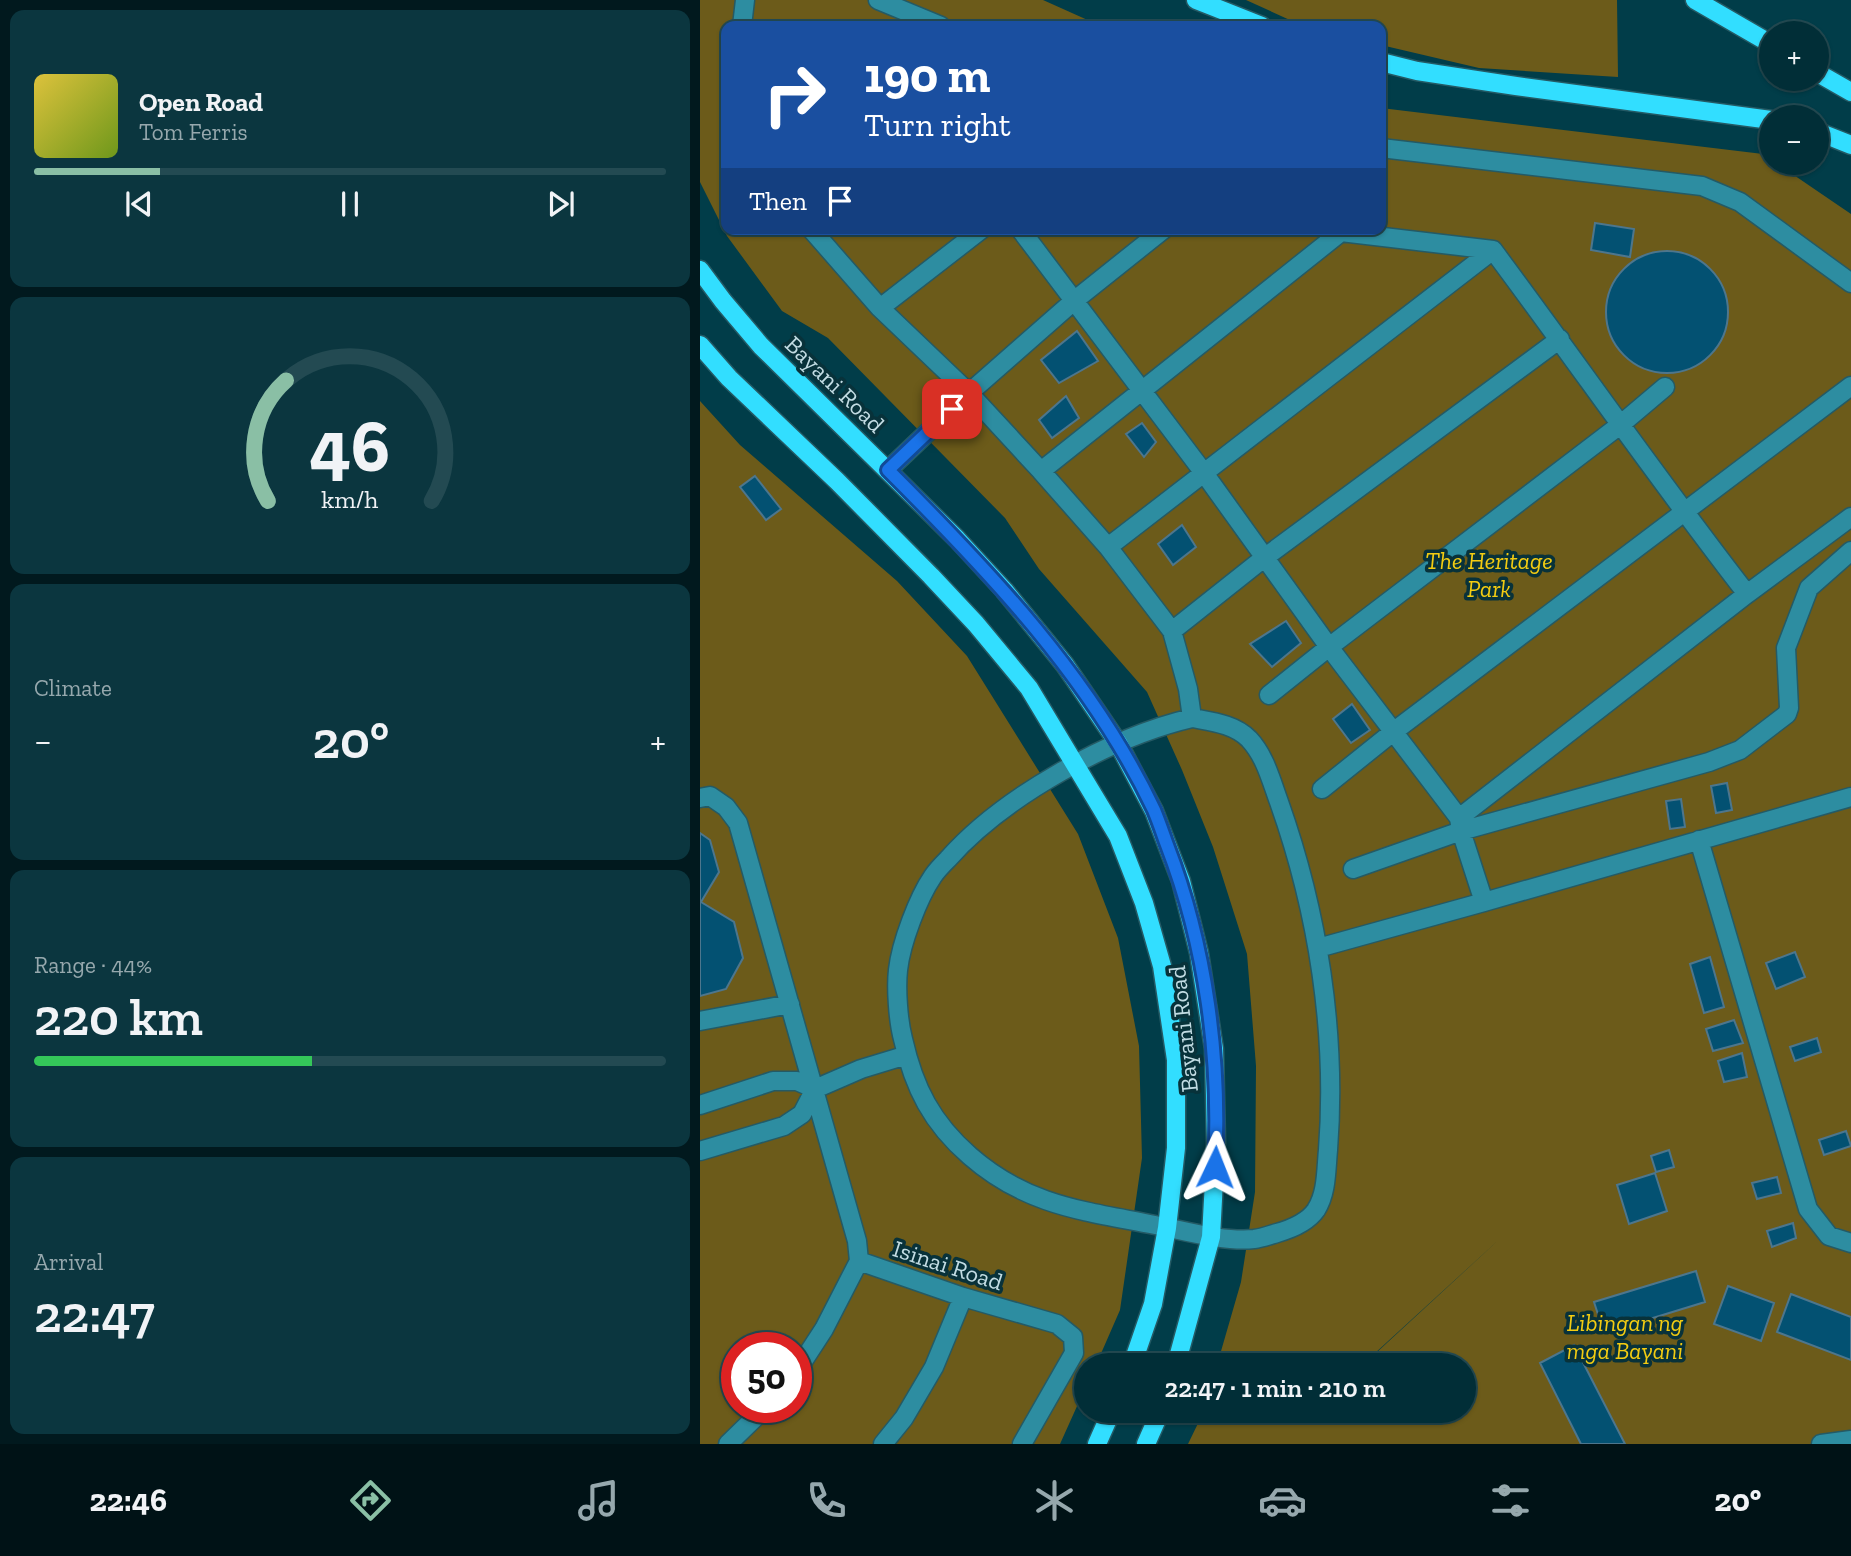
<!DOCTYPE html>
<meta charset="utf-8">
<style>
body{margin:0;font-family:"Zilla Slab",serif;background:#0b363f;color:#f1f3f6;height:100vh;display:flex;flex-direction:column;font-size:26px;white-space:nowrap}
*{box-sizing:border-box;margin:0}
p{font-size:23px;color:#96a8ad}
.icon{flex:none;width:38px;height:38px;fill:none;stroke:currentColor;stroke-width:2;stroke-linecap:round;stroke-linejoin:round}
.map{position:relative;flex:1;overflow:hidden}
.details{display:flex;flex-direction:column;gap:10px;padding:10px;background:#01191e;width:700px}
.details>*{flex:none}
.banner{position:absolute;left:21px;top:21px;width:665px;height:214px;border-radius:14px;box-shadow:0 2px 5px #0004,0 0 0 2px #234a52;background:#1a4fa0;color:#fff;overflow:hidden}
.buttons{position:absolute;left:1059px;top:21px;display:grid;gap:14px}
.buttons a{display:grid;place-items:center;width:70px;height:70px;border-radius:50%;background:#012e37;box-shadow:0 2px 5px #0004,0 0 0 2px #234a52;font-size:35px}
.speed{position:absolute;left:21px;top:1332px;display:flex;gap:14px;font-size:35px;font-weight:700;text-align:center}
.speed>*{display:grid;place-content:center;width:91px;height:91px;border-radius:50%;background:#012e37;box-shadow:0 2px 5px #0004,0 0 0 2px #234a52;line-height:1}
.speed .limit{border:10px solid #d22;background:#fff;color:#111}
.pin{position:absolute;display:grid;place-items:center;width:60px;height:60px;color:#fff;margin:-30px;border-radius:14px;box-shadow:0 4px 10px #0006}
.me{position:absolute;width:77px;margin:-38px;rotate:2deg;stroke-linejoin:round;filter:drop-shadow(0 0 5px #0008)}
.turn{display:flex;align-items:center;gap:24px;height:147px;padding:0 28px;font-size:32px}
.turn .icon{width:91px;height:91px;stroke-width:2.5}
.turn b{display:block;font-size:49px;line-height:60px}
.then{display:flex;align-items:center;height:66px;padding:0 28px;background:#0003;gap:14px;font-size:26px}
.big{font-size:52px;font-weight:600;line-height:1.1}
.details .card{flex:1;display:flex;flex-direction:column;justify-content:center;gap:10px;min-width:0;padding:0 24px;border-radius:14px;background:#0b363f}
.details .dial{align-items:center;gap:0}
.dial svg{height:182px;overflow:visible;fill:none;stroke:#234a52;stroke-width:7;stroke-linecap:round;text-anchor:middle}
.dial text{fill:#f1f3f6;stroke:none}
.song{display:flex;align-items:center;gap:21px}
.cover{width:84px;height:84px;border-radius:10px;background:linear-gradient(135deg,hsl(50 70% 55%),hsl(80 70% 35%))}
.played{height:7px;border-radius:4px;background:linear-gradient(90deg,#8abfa5 20%,#234a52 20%)}
.keys{display:flex;justify-content:space-around;direction:ltr}
.heat{display:flex;justify-content:space-between;align-items:center;font-size:38px;direction:ltr}
.charge{height:10px;border-radius:5px;background:linear-gradient(90deg,#34c759 44%,#234a52 0)}
.trip{position:absolute;left:374px;top:1353px;width:402px;height:70px;border-radius:35px;background:#012e37;box-shadow:0 2px 5px #0004,0 0 0 2px #234a52;font-weight:600;line-height:70px;text-align:center}
.menu{display:flex;height:112px;justify-content:space-around;align-items:center;background:#001216;color:#96a8ad}
.menu .icon{width:49px;height:49px}
.menu .current{color:#8abfa5}
.menu b{font-size:32px;color:#f1f3f6}
main{display:flex;flex:1;min-height:0}
.map>svg:first-child{display:block}
.green{fill:#6c5b1a;fill-rule:evenodd}
.building{fill:#035172;stroke:#4d768d;stroke-width:2}
.lines{fill:none;stroke-linecap:round;stroke-linejoin:round}
.minor-casing{stroke:#245a65;stroke-width:21}
.major-casing{stroke:#245a65;stroke-width:21}
.minor{stroke:#2d8da1;stroke-width:18}
.major{stroke:#32deff;stroke-width:18}
.route-casing{stroke:#114b97;stroke-width:18}
.route{stroke:#1a73e8;stroke-width:12}
.labels{text-anchor:middle;dominant-baseline:central;stroke-width:7;stroke-linejoin:round;paint-order:stroke}
.street-label{font-size:24px;fill:#c2dce3;stroke:#08323a}
.park-label{font-size:24px;font-style:italic;fill:#f3cc12;stroke:#08323a}
</style>
<main>
<section class="details">
<div class="card">
<div class="song"><i class="cover"></i><div><b>Open Road</b><p>Tom Ferris</p></div></div>
<div class="played"></div>
<div class="keys"><svg class="icon" aria-label="previous" viewBox="0 0 24 24"><path d="M18 5L8 12l10 7zM5 5v14"/></svg><svg class="icon" aria-label="pause" viewBox="0 0 24 24"><path d="M8 5v14M16 5v14"/></svg><svg class="icon" aria-label="next" viewBox="0 0 24 24"><path d="M6 5l10 7-10 7zM19 5v14"/></svg></div>
</div>
<div class="card dial"><svg viewBox="0 0 100 80">
<path d="M14 69A42 42 0 1 1 86 69"/>
<path d="M14 69A42 42 0 0 1 22 16" stroke="#8abfa5"/>
<text x="50" y="56" font-size="32" font-weight="700">46</text>
<text x="50" y="72" font-size="11">km/h</text>
</svg></div>
<div class="card"><p>Climate</p>
<div class="heat"><a>−</a><b class="big">20°</b><a>+</a></div>
</div>
<div class="card"><p>Range · 44%</p><b class="big">220 km</b><div class="charge"></div></div>
<div class="card"><p>Arrival</p><b class="big">22:47</b></div>
</section>
<div class="map">
<svg width="1151" height="1444" viewBox="0 0 1151 1444">
<rect width="100%" height="100%" fill="#013d49"/>
<path class="green" d="M0,0H343L401,26H26V229H681V108L1063,154L1071,160V163H1076L1151,214V1444H488L504,1411L765,1410V1365H663L804,1235L662,1365H517L541,1282L555,1192L556,1066L547,954L513,847L482,770L447,692L339,569L305,518L128,338L82,311L27,236L0,182Z
M546,0H917L918,77L779,68L681,45V26H603Z
M0,401L40,445L197,581L267,656L378,834L418,938L439,1046L442,1158L420,1310L396,1365H387V1384L360,1444H0ZM37,1348H96V1407H37Z"/>
<path class="building" d="M895,223L934,229L930,257L891,250Z
M906 312a61 61 0 1 1 122 0a61 61 0 1 1-122 0Z
M377,331L398,361L359,383L341,360Z
M366,396L379,418L352,438L339,420Z
M442,423L456,442L444,457L426,434Z
M55,476L81,509L66,520L40,487Z
M482,525L496,547L473,565L458,544Z
M586,621L601,643L572,667L550,644Z
M652,704L670,730L651,743L633,719Z
M1027,783L1032,810L1016,813L1011,786Z
M981,799L985,827L970,829L966,801Z
M0,833L10,840L19,872L1,902L34,922L43,958L26,989L0,996Z
M1095,952L1105,977L1076,989L1066,963Z
M1010,957L1024,1007L1004,1013L990,964Z
M1034,1020L1043,1043L1013,1051L1006,1029Z
M1117,1038L1121,1052L1095,1061L1090,1047Z
M1042,1053L1047,1077L1024,1082L1018,1061Z
M1146,1131L1151,1146L1124,1155L1119,1140Z
M969,1150L974,1167L956,1172L951,1156Z
M955,1173L967,1211L929,1224L917,1185Z
M1077,1177L1081,1193L1057,1199L1052,1183Z
M1093,1223L1096,1238L1072,1247L1067,1231Z
M996,1271L1005,1302L904,1333L894,1302Z
M1028,1286L1074,1303L1061,1341L1014,1324Z
M1091,1294L1151,1317V1360L1077,1332Z
M874,1345L925,1444H881L840,1363Z"/>
<g class="lines">
<defs>
<path id="minor" d="M178,0L241,26
M42,26L45,0
M681,148L1002,186L1040,202L1151,283
M111,229L180,308L269,393L341,471L408,547L472,631L488,689L492,718
M320,229L504,473L629,647L759,818L761,831L784,902
M628,229L641,232L793,250C878,364 959,481 1047,594
M180,308L282,229
M188,470L269,393L375,300L464,229
M341,471L641,232
M408,547L793,250
M472,631L564,558L860,339
M569,695L629,647L920,425L965,387
M492,718C513,722 534,724 549,739C565,756 571,780 579,802C618,912 637,1033 628,1150C626,1170 627,1193 616,1210C607,1223 591,1229 577,1233C570,1235 562,1238 554,1239C523,1242 486,1231 455,1225C385,1211 327,1206 270,1156C232,1123 214,1088 203,1039C198,1020 196,988 198,970C201,943 218,898 233,876C237,870 243,864 248,859C304,796 411,737 492,718Z
M622,789L693,732L1151,386
M0,798L10,796L26,807L38,823L157,1241L159,1261
M759,818L1047,594L1151,517
M999,840L1108,1209L1129,1236L1151,1243
M653,869L761,831L1009,762L1040,750L1087,714L1089,708L1086,648L1109,588L1151,551
M618,948L784,902L1151,797
M0,1021L90,1004
M0,1105L73,1081H97L115,1089
M0,1151L84,1126L102,1114L115,1089L161,1069L207,1055
M159,1261L263,1297L357,1324L373,1337L374,1353L322,1444
M96,1372L124,1329L159,1261
M28,1444L66,1407
M183,1444L204,1418L234,1367L263,1297
M1121,1444L1151,1440"/>
<path id="major" d="M496,0L562,26
M995,0L1071,44
M681,62L717,71L816,86L1071,120
M1116,72L1151,92
M1116,131L1151,145
M0,270L23,301L61,346L257,539L304,590L365,665L418,743L454,811L481,881L499,953L514,1049L516,1143L511,1237L476,1365
M0,345L29,378L137,481L231,576L276,624L329,688L418,836L444,903L462,966L476,1060V1148L467,1228L453,1304L432,1365
M397,1444L412,1410
M446,1444L461,1410"/>
</defs>
<use href="#minor" class="minor-casing"/>
<use href="#major" class="major-casing"/>
<use href="#minor" class="minor"/>
<use href="#major" class="major"/>
</g>
<g class="lines">
<defs>
<path id="route" d="M252,409L188,470C290,572 392,679 454,810C459,822 463,834 467,845C506,946 521,1059 515,1167"/>
</defs>
<use href="#route" class="route-casing"/>
<use href="#route" class="route"/>
</g>
<g class="labels">
<g class="street-label">
<text transform="translate(135 384) rotate(44)">Bayani Road</text>
<text transform="translate(483 1029) rotate(-96)">Bayani Road</text>
<text transform="translate(248 1265) rotate(18)">Isinai Road</text>
</g>
<g class="park-label">
<text x="789" y="560">The Heritage<tspan x="789" dy="28">Park</tspan></text>
<text x="925" y="1322">Libingan ng<tspan x="925" dy="28">mga Bayani</tspan></text>
</g>
</g>
</svg>
<div class="buttons">
<a>+</a>
<a>−</a>
</div>
<div class="speed"><div class="limit">50</div></div>
<div class="pin" style="left:252px;top:409px;background:#d93025"><svg class="icon" aria-label="arrive" viewBox="0 0 24 24"><path d="M6 21V4h12l-3 4 3 4H6"/></svg></div>
<svg class="me" style="left:515px;top:1167px" viewBox="-20 -20 40 40"><path d="M0-17L14 15 0 8-14 15z" fill="#1a73e8" stroke="#fff" stroke-width="4"/></svg>
<div class="trip">22:47 · 1 min · 210 m</div>
<div class="banner">
<div class="turn"><svg class="icon" aria-label="right" viewBox="0 0 24 24"><path d="M7 20v-9h11M14 6l5 5-5 5"/></svg><div><b>190 m</b>Turn right</div></div>
<div class="then">Then<svg class="icon" aria-label="arrive" viewBox="0 0 24 24"><path d="M6 21V4h12l-3 4 3 4H6"/></svg></div>
</div>
</div>
</main>
<nav class="menu">
<b>22:46</b>
<svg class="icon current" aria-label="directions" viewBox="0 0 24 24"><path d="M12 3l9 9-9 9-9-9zM9 14v-3h6M13 9l2 2-2 2"/></svg>
<svg class="icon" aria-label="music" viewBox="0 0 24 24"><path d="M9 18V5l10-2v13"/><circle cx="6" cy="18" r="3"/><circle cx="16" cy="16" r="3"/></svg>
<svg class="icon" aria-label="phone" viewBox="0 0 24 24"><path d="M5 4h4l2 5-3 2q2 4 5 5l2-3 5 2v4C11 20 4 13 5 4z"/></svg>
<svg class="icon" aria-label="climate" viewBox="0 0 24 24"><path d="M12 3v18M4 7l16 10M4 17L20 7"/></svg>
<svg class="icon" aria-label="car" viewBox="0 0 24 24"><path d="M5 17H2v-5l4-1 3-4h7l3 4 3 1v5h-3M9 17h6M6 11h13"/><circle cx="7" cy="17" r="2"/><circle cx="17" cy="17" r="2"/></svg>
<svg class="icon" aria-label="filters" viewBox="0 0 24 24"><path d="M4 7h16M4 17h16"/><circle cx="9" cy="7" r="2"/><circle cx="15" cy="17" r="2"/></svg>
<b>20°</b>
</nav>
